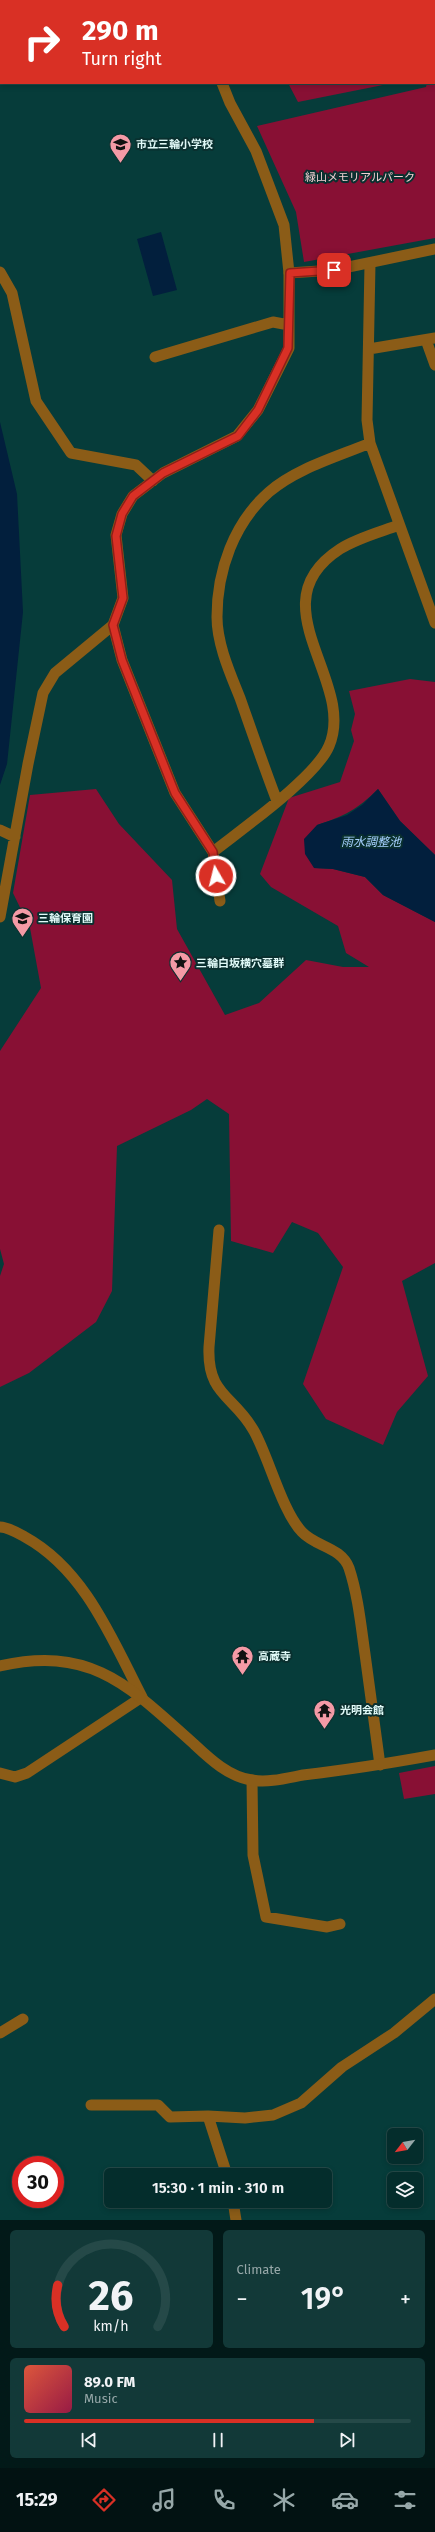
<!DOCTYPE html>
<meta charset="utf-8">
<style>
body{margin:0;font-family:"Fira Sans","Noto Sans JP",sans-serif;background:#123938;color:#f1f3f6;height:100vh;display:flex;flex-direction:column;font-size:15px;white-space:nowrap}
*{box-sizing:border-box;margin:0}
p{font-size:13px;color:#97a8a9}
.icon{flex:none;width:22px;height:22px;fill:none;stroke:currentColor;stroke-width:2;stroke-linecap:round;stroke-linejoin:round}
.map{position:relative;height:2220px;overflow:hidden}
.details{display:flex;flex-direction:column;gap:10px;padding:10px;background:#021918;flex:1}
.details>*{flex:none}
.top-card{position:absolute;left:0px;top:0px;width:435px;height:84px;box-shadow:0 2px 6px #0003,0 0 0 1px #254948;background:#d93025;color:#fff;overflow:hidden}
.needle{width:26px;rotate:239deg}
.controls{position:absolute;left:387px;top:2128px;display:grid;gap:8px}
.controls a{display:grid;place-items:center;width:36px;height:36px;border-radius:6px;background:#042d2c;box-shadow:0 2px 6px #0003,0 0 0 1px #254948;font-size:20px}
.speed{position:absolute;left:12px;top:2156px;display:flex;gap:8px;font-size:20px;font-weight:700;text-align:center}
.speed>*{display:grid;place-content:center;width:52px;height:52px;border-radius:50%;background:#042d2c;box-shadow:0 2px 6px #0003,0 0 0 1px #254948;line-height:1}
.speed .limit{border:6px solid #d22;background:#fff;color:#111}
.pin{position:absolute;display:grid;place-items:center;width:34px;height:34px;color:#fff;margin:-17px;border-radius:8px;box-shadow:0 2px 6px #0006}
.me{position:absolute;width:44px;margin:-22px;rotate:352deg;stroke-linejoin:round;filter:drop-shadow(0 0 3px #0008)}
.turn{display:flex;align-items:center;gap:14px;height:84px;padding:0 16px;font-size:18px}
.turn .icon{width:52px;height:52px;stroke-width:2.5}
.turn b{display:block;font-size:28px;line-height:34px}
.big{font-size:30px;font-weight:600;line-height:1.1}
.details .tile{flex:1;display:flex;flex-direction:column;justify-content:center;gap:6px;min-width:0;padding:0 14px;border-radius:6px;background:#123938}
.details .dial{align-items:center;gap:0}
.dial svg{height:104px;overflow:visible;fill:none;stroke:#254948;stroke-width:7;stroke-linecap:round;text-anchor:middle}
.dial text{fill:#f1f3f6;stroke:none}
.song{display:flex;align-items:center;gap:12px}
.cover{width:48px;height:48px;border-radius:6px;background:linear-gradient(135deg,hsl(10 70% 55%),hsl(340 70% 35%))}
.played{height:4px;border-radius:2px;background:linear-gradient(90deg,#d93025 75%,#254948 75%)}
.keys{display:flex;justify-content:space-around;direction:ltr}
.heat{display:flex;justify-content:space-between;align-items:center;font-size:22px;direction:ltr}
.details .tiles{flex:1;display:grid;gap:10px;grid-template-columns:1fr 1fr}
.tile:last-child{grid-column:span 2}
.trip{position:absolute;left:104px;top:2168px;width:228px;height:40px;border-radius:6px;background:#042d2c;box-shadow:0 2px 6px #0003,0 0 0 1px #254948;font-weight:600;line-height:40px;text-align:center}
.menu{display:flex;height:64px;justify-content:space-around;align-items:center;background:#021212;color:#97a8a9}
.menu .icon{width:28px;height:28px}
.menu .active{color:#d93025}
.menu b{font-size:18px;color:#f1f3f6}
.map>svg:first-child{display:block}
.green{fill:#881034}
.water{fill:#021f3d}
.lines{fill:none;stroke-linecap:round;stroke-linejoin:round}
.minor{stroke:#8b5c17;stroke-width:11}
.tertiary{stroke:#8b5c17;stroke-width:11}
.route-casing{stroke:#8d1f18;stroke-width:10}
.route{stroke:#d93025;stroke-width:7}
.labels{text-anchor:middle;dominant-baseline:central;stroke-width:4;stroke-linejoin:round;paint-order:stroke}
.poi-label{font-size:11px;font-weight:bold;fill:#e1faf8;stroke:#0a302f;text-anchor:start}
.park-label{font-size:11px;fill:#f4d1d4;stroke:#0a302f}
.water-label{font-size:12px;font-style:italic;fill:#a7d1ff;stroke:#0a302f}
</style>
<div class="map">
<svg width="435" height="2220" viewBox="0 0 435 2220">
<rect width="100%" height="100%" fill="#063c3a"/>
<path class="green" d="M229,0H431V1Z
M435,51V238L304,262L296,212L257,126L426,87L427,83H434Z
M288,83H393L298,102Z
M410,679L435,682V855L400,821L378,789C357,810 344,816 317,825L314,868L333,869L365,877L383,895L435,922V1263L402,1281L428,1376L397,1412L383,1445L326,1419L303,1384L343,1267L318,1233L292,1222L273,1253L231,1241L229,1114L207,1099L191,1110L117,1146L112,1291L96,1322L29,1373L0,1387V1276L4,1264L0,1249V1051L41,988L30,928L13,893L30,795L96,789L119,824L172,880L177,929L225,1015L259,1003L306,960L343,967H369L346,953L338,926L271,887L260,874L289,798L340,782L354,741L351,730L355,714L349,691Z
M435,1766V1794L404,1799L399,1773Z"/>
<path class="water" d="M161,232L177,290L153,296L137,239Z
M0,422L17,494L23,612L7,764L0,785Z
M378,789L400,821L435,855V922L383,895L365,877L333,869L314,868L305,854L304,839L317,825L347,815L362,805Z"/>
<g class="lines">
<path class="minor" d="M219,1V0
M370,264L367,420L370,443L435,623
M0,272L12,293L36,401L71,453L136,465L153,481
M426,340L435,365
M369,349L435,338
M155,357L273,322L289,325
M113,625L122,660L175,793L213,852L220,901
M277,801C264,767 252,732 240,698C230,673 217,644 217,617C217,570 234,523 269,492C297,468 337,457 370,443
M0,830L15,837
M213,852C242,829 316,777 329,746C357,681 255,604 340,549C357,538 380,532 399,525
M0,917L28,764L43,693L55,673L113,625L123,598L116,535L122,514L133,496L163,473L237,436L258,410L289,348V273L284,225L256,151L230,103L222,83
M219,1230L209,1347C207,1396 234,1395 254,1431C269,1458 282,1511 302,1532C316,1547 341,1547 349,1568C358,1595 361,1626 365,1654C370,1691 375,1728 380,1765
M0,1527C8,1527 18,1533 25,1537C85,1570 112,1639 142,1697L27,1773L15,1777L0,1773
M252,1780L253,1855L266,1917L327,1927L340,1924
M0,2033L23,2019
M91,2105H158L170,2117L208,2116L245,2118L273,2115L301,2103L342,2067L394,2033L435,1999
M208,2116L227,2175
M233,2201L236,2220"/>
<path class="tertiary" d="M289,273L334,270L435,249
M0,1666C92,1645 130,1687 194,1744C210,1759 229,1777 252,1780C268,1783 287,1778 303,1775C347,1770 391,1763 435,1755"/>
</g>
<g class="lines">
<defs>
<path id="route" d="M216,876L213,852L175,793L122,660L113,625L123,598L116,536L122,514L133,496L163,473L238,436L258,410L288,348L290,273L334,270"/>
</defs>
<use href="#route" class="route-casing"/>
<use href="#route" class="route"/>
</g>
<defs>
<symbol id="school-pin" viewBox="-11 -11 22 30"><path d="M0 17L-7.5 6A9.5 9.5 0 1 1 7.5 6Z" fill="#f49aa6" stroke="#0a302f"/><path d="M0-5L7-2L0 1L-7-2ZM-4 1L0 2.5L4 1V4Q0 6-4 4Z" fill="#111"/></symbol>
<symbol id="sight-pin" viewBox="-11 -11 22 30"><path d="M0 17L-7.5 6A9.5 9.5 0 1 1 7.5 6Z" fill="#f49aa6" stroke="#0a302f"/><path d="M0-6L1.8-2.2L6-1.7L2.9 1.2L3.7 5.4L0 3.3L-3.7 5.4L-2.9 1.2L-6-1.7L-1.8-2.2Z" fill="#111"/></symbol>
<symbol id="temple-pin" viewBox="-11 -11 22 30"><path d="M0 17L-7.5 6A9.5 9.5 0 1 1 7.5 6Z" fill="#f49aa6" stroke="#0a302f"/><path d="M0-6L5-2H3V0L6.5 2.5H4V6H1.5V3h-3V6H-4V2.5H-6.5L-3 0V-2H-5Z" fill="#111"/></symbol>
</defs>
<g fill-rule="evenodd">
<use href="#school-pin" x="108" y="132" width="25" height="34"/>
<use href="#school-pin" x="10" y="906" width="25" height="34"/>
<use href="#sight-pin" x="168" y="950" width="25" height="34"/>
<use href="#temple-pin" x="230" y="1644" width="25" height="34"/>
<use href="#temple-pin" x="312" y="1698" width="25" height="34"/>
</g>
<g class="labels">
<g class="poi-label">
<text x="136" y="144">市立三輪小学校</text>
<text x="38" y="918">三輪保育園</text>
<text x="196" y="963">三輪白坂横穴墓群</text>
<text x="258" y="1656">高蔵寺</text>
<text x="340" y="1710">光明会館</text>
</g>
<g class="park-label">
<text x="360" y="177">緑山メモリアルパーク</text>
</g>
<g class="water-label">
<text x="371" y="842">雨水調整池</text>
</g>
</g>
</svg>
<div class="controls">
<a><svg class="needle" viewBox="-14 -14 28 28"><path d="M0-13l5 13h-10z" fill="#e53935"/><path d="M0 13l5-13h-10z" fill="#97a8a9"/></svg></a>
<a><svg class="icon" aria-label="layers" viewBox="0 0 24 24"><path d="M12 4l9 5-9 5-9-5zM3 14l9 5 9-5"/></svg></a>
</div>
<div class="speed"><div class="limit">30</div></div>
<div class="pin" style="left:334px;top:270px;background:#d93025"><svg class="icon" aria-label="arrive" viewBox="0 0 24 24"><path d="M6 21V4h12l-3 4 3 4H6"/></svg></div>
<svg class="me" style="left:216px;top:876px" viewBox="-20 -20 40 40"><circle r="17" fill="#d93025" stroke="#fff" stroke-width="3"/><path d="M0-11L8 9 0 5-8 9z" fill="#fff"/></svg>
<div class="trip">15:30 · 1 min · 310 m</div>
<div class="top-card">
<div class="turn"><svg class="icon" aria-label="right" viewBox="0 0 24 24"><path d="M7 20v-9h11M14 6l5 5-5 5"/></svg><div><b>290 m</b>Turn right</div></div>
</div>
</div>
<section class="details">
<div class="tiles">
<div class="tile dial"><svg viewBox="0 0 100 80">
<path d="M14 69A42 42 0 1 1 86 69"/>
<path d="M14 69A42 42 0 0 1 9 37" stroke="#d93025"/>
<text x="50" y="56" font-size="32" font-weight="700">26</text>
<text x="50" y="72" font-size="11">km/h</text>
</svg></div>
<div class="tile"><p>Climate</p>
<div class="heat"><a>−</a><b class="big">19°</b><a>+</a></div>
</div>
<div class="tile">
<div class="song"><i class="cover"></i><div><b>89.0 FM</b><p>Music</p></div></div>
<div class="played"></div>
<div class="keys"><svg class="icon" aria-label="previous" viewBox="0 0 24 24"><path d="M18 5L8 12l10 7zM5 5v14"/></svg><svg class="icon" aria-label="pause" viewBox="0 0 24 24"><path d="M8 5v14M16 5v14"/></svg><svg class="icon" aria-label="next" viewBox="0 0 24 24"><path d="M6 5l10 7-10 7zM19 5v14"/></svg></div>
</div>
</div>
</section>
<nav class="menu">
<b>15:29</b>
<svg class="icon active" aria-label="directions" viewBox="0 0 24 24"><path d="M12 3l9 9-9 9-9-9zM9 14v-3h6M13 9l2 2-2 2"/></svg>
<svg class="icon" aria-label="music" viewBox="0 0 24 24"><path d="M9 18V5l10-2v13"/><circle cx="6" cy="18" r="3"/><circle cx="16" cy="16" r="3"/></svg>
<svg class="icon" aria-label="phone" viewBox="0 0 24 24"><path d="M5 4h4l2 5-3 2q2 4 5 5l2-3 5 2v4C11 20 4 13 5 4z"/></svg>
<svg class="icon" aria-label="climate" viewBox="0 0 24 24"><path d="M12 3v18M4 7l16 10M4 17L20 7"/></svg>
<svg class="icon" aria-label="car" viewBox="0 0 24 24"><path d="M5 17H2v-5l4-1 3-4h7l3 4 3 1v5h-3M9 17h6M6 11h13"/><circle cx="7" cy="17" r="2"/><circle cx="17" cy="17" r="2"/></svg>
<svg class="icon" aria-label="filters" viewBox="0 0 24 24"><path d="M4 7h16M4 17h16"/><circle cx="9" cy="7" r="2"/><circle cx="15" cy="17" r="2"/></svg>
</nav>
